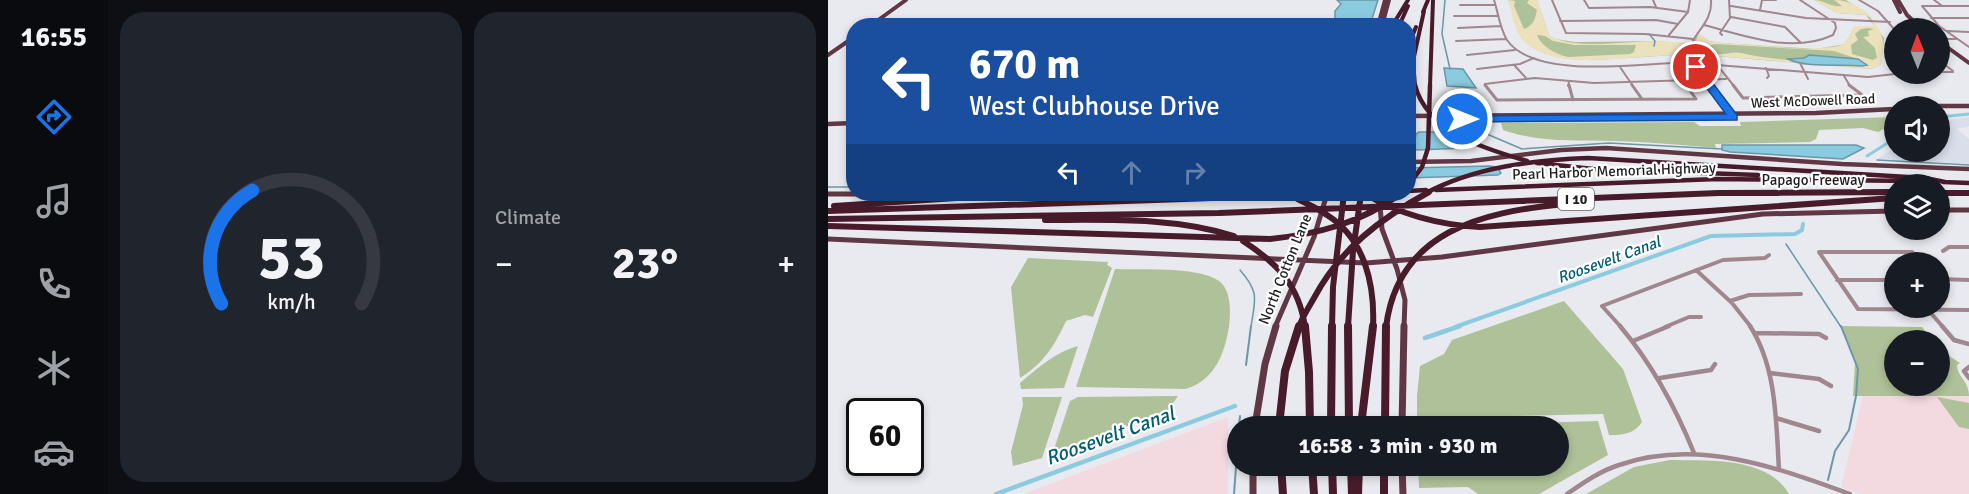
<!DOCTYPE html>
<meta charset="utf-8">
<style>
body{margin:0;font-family:Signika,sans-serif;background:#20242c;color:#f1f3f6;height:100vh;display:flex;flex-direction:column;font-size:22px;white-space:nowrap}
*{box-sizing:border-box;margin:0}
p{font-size:20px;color:#9ea1a6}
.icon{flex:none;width:33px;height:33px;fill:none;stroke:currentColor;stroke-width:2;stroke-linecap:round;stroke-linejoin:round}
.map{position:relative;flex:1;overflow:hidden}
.panel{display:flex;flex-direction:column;gap:12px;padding:12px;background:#0d0f14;width:720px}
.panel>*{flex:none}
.banner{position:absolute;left:18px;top:18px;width:570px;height:183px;border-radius:24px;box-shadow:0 3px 9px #0003;background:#1a4fa0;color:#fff;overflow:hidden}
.needle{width:39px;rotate:359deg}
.buttons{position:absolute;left:1056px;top:18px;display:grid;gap:12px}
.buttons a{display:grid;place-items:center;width:66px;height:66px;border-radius:50%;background:#171b24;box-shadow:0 3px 9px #0003;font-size:30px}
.speed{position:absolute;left:18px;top:398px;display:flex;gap:12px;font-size:30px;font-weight:700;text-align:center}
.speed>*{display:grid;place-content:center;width:78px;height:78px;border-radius:50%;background:#171b24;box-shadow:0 3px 9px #0003;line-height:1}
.speed .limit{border:3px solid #111;border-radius:9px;background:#fff;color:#111}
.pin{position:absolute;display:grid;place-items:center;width:51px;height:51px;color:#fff;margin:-26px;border:3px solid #fff;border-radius:50%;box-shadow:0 2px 6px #0007}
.me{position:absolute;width:66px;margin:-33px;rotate:90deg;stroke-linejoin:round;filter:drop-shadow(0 0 4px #0008)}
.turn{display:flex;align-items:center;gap:21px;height:126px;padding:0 24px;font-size:27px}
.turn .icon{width:78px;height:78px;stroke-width:2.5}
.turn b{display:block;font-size:42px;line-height:51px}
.lanes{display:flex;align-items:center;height:57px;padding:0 24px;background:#0003;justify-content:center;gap:30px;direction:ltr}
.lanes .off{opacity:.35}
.big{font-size:45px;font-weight:700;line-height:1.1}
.panel .card{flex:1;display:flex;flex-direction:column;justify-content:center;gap:9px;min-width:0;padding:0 21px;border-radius:24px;background:#20242c}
.panel .dial{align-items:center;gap:0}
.dial svg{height:156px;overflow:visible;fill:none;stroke:#363941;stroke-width:7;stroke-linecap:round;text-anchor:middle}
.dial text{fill:#f1f3f6;stroke:none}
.heat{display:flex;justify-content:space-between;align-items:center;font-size:33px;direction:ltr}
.panel .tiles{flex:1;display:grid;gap:12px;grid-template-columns:repeat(2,1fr)}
.trip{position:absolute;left:399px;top:416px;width:342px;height:60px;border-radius:30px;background:#171b24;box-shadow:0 3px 9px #0003;font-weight:700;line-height:60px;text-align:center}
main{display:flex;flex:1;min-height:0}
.menu{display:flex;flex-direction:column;width:108px;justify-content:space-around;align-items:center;background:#090b0e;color:#9ea1a6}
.menu .icon{width:42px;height:42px}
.menu .on{color:#1a73e8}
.menu b{font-size:27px;color:#f1f3f6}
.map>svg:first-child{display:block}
.built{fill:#dadeea}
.education{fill:#f3d9e0}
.green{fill:#afc198}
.sand{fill:#ebe1bc;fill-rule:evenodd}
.water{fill:#8bcbdf;stroke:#6b97a6;stroke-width:1.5}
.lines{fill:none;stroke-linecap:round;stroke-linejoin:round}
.stream-far1{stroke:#6b97a6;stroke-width:1.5}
.stream{stroke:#6b97a6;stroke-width:2}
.canal-far2{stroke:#8bcbdf;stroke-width:3}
.canal-far1{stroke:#8bcbdf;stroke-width:4}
.canal{stroke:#8bcbdf;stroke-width:4.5}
.minor-far3{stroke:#a0878e;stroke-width:2}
.minor-far2{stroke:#a0878e;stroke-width:3}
.minor-far1{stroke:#a0878e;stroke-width:4}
.minor{stroke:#a0878e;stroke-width:4.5}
.major-far3{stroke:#603744;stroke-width:4}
.major-far2{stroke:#603744;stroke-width:4.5}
.major-far1{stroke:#603744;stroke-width:5}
.major{stroke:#603744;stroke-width:7}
.highway-far3{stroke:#481b2b;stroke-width:4}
.highway-far2{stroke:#481b2b;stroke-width:4.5}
.highway-far1{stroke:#481b2b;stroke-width:6}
.highway{stroke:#481b2b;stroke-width:8}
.route{fill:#1a73e8;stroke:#114b97;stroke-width:1.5}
.labels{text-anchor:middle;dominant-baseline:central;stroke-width:4.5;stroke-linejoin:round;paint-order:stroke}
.far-street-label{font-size:14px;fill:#1f1f21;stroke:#fff}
.shield{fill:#fff;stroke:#626264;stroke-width:1.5}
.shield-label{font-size:14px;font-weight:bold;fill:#1f1f21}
.street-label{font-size:15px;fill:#1f1f21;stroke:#fff}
.water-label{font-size:16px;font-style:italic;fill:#005e72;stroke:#fff}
.near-water-label{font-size:20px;font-style:italic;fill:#005e72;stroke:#fff}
</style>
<main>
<nav class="menu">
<b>16:55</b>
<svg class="icon on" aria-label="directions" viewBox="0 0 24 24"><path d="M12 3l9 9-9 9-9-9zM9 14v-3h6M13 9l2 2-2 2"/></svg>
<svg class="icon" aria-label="music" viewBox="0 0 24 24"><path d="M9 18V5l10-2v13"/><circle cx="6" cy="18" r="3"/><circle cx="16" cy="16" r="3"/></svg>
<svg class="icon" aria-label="phone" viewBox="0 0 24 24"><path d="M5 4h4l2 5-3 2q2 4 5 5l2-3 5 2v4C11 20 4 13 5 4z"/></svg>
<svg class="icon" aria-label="climate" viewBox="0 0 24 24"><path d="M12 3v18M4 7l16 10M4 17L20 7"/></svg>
<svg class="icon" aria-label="car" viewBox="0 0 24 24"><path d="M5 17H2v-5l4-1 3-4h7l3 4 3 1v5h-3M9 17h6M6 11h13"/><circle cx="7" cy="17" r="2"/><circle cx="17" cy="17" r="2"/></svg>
</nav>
<section class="panel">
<div class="tiles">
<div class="card dial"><svg viewBox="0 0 100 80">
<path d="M14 69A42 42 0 1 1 86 69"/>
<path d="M14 69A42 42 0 0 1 30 11" stroke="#1a73e8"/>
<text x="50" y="56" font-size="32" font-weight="700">53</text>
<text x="50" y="72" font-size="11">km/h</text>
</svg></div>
<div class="card"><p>Climate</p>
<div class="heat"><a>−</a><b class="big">23°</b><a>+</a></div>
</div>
</div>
</section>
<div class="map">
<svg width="1141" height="494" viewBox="0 0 1141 494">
<rect width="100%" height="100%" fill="#e9eaef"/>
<path class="built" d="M1141,117V126L1129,129L1141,139V164L1049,159L1066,148V152H1112V121Z"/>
<path class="education" d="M1035,396H1141V494H1034L1013,487Z
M400,417V494H196Z"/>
<path class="green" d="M680,0H709L721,35L727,39L747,42L829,41L863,44L871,34L881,41L895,43L988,49L1017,44L1027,26H1046L1038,15L1009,13L986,0H1018L1040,14L1056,38L1053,65L1043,69L863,54L768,60L739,59L710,50L694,39Z
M1066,117V124L1050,132L1035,128L991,130L988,139L982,142L887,144L888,148C854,145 820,142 786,141C748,140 712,143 675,130L673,123L866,122L872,126H913L912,122Z
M200,258L280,262L279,265L284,268L265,317L257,315L238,321C227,345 215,364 192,378L183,287Z
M287,269C313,270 370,266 391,281C411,295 400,350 387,367C380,378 370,385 358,389L248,387Z
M736,301L795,369L814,422C806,434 795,435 781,435L775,414L589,418V396L592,366L616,354L624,340Z
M1012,326L1094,327L1104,340H1066V386H1112V350L1132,363L1129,365C1130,378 1141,381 1141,396H1025L1027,362Z
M250,346L236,388L193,389L192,383C210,368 227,352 250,346Z
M350,396L338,413L225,452L242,401L250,397Z
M194,397H234L214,458L185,466L183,452L195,405Z
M1109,397L1141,403V429L1131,427Z
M770,421L780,455L711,494H650L640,487L591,488L590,465H730V426H600Z
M842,460C880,461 939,456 961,494H758L806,467Z"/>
<path class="sand" d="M680,0L687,1L686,6L696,29C706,25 707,19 709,10L699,3L701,0H709L721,35C745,51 799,41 828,41C839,40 850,44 861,44V56C817,51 726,77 694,39C685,28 684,12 680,0ZM709,35L717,36L725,41L746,45H808L806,52L802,54L740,57C727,54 713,46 709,35Z
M986,0C996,0 1004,8 1014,6L1006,0C1022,0 1035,8 1046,20L1038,15L1009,13Z
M1043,21L1046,22C1058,37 1056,47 1053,65L1043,69L865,54L866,44L871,34L881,41L895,43L979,49L1005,47L1017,44L1027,26H1046ZM1040,28L1046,29L1040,31L1041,36L1035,37L1047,48L1049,58L1045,60L1024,54L1023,45L1030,40L1027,34L1033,29ZM888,44L1006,51L1030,59L1034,66C993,61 953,62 913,53C900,50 889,61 874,47Z"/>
<path class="water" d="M509,0H550L542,25H507V11L513,4Z
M981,55L1030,59L1039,65L1034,66C1014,64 977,68 960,59L976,58Z
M616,68L635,69L648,88L619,86Z
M591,132H611L636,144V148L589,150L586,148L588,134Z
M894,145H1028L1036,148L1015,159L902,152L894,150Z
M661,166L669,167L673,173L670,175L581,178V168Z"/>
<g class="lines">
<path class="stream-far1" d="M617,0L614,34L622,69
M821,34L827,41L826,46
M623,112L626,90
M633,123L694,149L781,143L894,149
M1049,160L1141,165
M0,187H26
M958,244L1013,327
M412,270C432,293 427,299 423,327"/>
<path class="stream" d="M418,365L423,326
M411,426L412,416
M1000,480L1007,451L1021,430L1028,396L1030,369L1013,326
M406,494L410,441"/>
<path class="canal-far2" d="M1112,117L1141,114
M1039,156L1066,139"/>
<path class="canal-far1" d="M627,327L883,236L967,234L974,230L975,224"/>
<path class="canal" d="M597,338L632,326
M168,494L407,406"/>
<path class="minor-far3" d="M666,0C670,12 672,29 679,40C705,78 803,65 843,63L859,86
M724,0L738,33L817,34L865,39
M756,0L761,8L822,7L860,12
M825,0L828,7
M1031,0L1050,11L1066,29
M1106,0L1113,5
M632,5H667
M903,6L978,18L1062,22
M1094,6L1111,26L1141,47
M1094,6H1141
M932,10L934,0H948
M626,16H669
M903,17L957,27L972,42
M1103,18H1141
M732,21L828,20L850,24
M876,25C917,36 964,54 1005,35L1008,28L1007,23L972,0
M630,28L673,26
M1119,31L1141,32
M841,35L860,12L862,0
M894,35L892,33L902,18L901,0
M1112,39H1128
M628,41L678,39
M639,55L687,50
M1112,61L1125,71
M972,63L980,79
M687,66L699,79
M792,67L805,86
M938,68L941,76L939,78
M649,69L692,64L706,58
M1112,72H1125
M1016,76L1022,86
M657,84L707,78L766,83L898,79
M740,86L741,82
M882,86C835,39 886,36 883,0
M906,86L889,65L1040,77L1067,74"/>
<path class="minor-far2" d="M657,85L669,100L867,99
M741,85L745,100
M804,85L814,99
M858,85L868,99
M879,85L882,92L888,95
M881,85L889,92L888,95L905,117
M905,85L915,98L1034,95
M1021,85L1033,94"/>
<path class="minor-far1" d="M1115,251L1121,247H1141
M1097,262L1084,252H991L1030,309L1141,310
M868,270L904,303L923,327
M1112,279L1141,280
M1009,280H1066
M902,301L921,295L973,294
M1101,311L1115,327
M793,327L774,306L895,260L937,258L941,255
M837,327L861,317H873"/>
<path class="minor" d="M792,326C824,364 847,406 866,453
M922,326C949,368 948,422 951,470
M1114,326L1126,340L1141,344
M927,333L991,334L998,338
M805,341L841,326
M1141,367L1136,371L1141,378
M942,373L991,379L1003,386
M832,378L883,370L887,364
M948,418L991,431
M739,494C755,483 772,471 791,465C869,438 948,467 1022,494"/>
<path class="major-far3" d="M1066,0L1072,12
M1070,0L1079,15L1093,28
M42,26L78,0
M550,26L557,0
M554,26L561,0
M1112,42L1141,63
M0,55L26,37"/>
<path class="major-far2" d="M1105,106H1141
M580,116L988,113L1066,109
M0,124L26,123
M580,162L643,161L733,150L778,148L1014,164L1141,169"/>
<path class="major-far1" d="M0,194H78
M551,194L554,229L569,269L577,300L576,327
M1112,210H1141
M0,239L538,263L614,257L935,214L1066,211
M447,327L486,237L499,194"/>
<path class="major" d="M427,426L437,364L448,326
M574,426L576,326
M425,465V494
M574,465L575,494"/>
<path class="highway-far3" d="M595,12L600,0
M564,26L580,0
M571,26L580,6
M580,46L588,27
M587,86L585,61L596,11
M602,86L605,0"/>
<path class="highway-far2" d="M587,85C599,132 657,149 699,161
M709,163L765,169L930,175
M1115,182L1141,183
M580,186L594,167L600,148L602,85
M608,190L889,179L1086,181
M580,191L598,190
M598,193C647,167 706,160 760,158L1097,178L1117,182
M885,193L1066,192
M1112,193H1141"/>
<path class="highway-far1" d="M1112,193H1141
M537,194C573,215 610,225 652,227L1066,198
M188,195L217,194
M466,197C477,203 489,208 499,215C537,239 547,285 545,327
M6,206L191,194
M0,211L504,194
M0,219L391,213L891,193L1066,192
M217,220C281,220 344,217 406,236
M0,226L442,239C490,234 533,223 572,194
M415,241C449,263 471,285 477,327
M471,327C474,317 481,307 486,298C512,249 553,218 601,192
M504,327L505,287L516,194
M520,327L525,251L533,194
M558,327C570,231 654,212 736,204"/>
<path class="highway" d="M477,326L481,372L482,426
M520,326L521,426
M451,426L457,371L471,326
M503,426L504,326
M533,426L545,326
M557,426L558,326
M453,465L455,494
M484,465L486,494
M504,465L505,494
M523,465L524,494
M556,465V494
M530,494L531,465"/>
</g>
<path class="route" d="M864,65H871L909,115V120L634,122L628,119L634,116L898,114L863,67Z"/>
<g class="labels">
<g class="far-street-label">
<text transform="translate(985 101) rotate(-2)">West McDowell Road</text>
</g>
<rect class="shield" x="730" y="188" width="36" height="22" rx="4.5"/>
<g class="shield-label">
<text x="748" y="199">I 10</text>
</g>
<g class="street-label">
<text transform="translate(786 171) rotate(-2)">Pearl Harbor Memorial Highway</text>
<text x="985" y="180">Papago Freeway</text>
<text transform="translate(457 269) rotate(-68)">North Cotton Lane</text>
</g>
<g class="water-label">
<text transform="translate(781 260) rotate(-20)">Roosevelt Canal</text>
</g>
<g class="near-water-label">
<text transform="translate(282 436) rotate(-20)">Roosevelt Canal</text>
</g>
</g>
</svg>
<div class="buttons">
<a><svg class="needle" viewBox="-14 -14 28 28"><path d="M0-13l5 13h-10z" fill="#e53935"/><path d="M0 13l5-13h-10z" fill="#9ea1a6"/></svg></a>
<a><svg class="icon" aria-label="sound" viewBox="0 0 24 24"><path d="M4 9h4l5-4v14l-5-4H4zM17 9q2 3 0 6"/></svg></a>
<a><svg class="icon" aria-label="layers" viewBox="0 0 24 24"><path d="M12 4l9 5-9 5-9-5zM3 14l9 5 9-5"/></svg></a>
<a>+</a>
<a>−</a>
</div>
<div class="speed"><div class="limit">60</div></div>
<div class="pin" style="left:868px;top:67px;background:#d93025"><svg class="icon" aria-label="arrive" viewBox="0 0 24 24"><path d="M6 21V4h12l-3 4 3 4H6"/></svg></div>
<svg class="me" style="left:634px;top:119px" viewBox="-20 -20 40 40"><circle r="17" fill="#1a73e8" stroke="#fff" stroke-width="3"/><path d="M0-11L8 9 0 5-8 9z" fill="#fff"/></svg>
<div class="trip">16:58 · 3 min · 930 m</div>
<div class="banner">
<div class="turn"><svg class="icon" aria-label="left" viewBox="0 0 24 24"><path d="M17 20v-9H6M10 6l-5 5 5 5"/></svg><div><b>670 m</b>West Clubhouse Drive</div></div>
<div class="lanes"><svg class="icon" aria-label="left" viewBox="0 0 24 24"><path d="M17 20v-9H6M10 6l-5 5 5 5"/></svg><svg class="icon off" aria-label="ahead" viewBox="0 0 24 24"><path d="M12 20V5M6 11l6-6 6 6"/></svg><svg class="icon off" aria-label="right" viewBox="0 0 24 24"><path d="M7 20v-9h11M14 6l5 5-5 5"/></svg></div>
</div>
</div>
</main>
